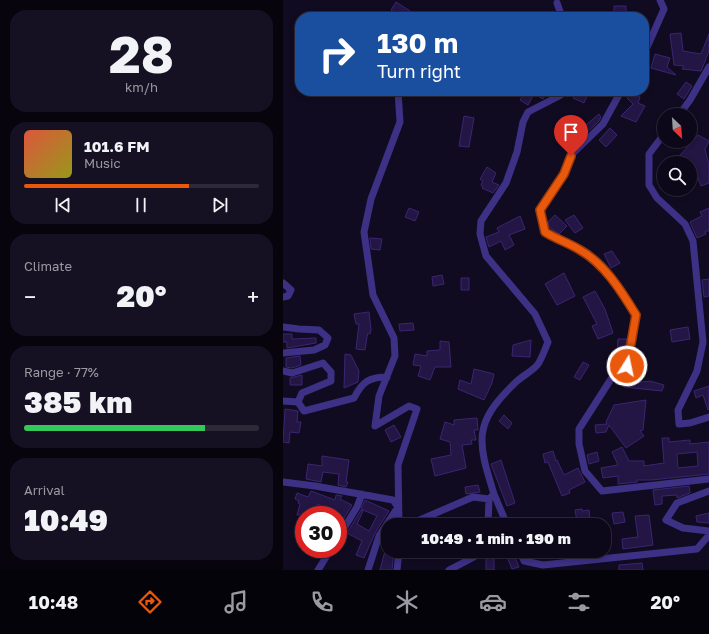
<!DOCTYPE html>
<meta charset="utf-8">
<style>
body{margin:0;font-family:"Golos Text",sans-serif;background:#161122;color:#f1f3f6;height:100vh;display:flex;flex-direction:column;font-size:15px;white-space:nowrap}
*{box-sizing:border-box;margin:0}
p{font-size:13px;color:#9a9aa2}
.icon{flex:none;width:22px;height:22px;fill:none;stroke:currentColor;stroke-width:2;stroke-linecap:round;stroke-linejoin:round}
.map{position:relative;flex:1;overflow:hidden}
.drawer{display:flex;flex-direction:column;gap:10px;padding:10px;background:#07040e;width:283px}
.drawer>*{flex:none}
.hud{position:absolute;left:12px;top:12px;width:354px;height:84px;border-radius:16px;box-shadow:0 2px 6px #0003,0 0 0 1px #2d2938;background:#1a4fa0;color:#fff;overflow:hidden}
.needle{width:26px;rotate:155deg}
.tools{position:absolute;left:374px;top:108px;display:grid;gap:8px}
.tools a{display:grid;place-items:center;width:40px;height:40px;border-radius:50%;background:#0d0819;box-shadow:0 2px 6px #0003,0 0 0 1px #2d2938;font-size:20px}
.speed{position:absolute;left:12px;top:506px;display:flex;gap:8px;font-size:20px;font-weight:700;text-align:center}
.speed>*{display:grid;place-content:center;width:52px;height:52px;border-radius:50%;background:#0d0819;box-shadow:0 2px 6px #0003,0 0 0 1px #2d2938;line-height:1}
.speed .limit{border:6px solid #d22;background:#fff;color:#111}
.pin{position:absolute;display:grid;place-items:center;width:34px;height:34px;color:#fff;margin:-41px -17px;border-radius:50% 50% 50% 0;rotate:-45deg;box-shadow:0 0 4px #0007}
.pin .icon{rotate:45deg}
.me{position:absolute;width:44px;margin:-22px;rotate:10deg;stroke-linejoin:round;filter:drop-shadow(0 0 3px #0008)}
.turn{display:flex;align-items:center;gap:14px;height:84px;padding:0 16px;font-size:18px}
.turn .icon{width:52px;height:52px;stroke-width:2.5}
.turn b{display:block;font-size:28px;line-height:34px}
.big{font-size:30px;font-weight:800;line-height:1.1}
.drawer .widget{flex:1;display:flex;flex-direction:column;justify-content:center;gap:6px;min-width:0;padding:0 14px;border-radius:16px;background:#161122}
.drawer .dial{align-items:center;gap:0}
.dial b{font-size:52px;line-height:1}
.song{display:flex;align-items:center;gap:12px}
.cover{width:48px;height:48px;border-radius:6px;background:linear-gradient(135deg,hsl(10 70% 55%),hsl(60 70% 35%))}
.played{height:4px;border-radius:2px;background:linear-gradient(90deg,#ea580c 70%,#2d2938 70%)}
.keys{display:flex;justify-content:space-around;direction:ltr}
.heat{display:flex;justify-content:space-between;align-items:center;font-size:22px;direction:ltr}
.charge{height:6px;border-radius:3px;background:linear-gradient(90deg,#34c759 77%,#2d2938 0)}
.trip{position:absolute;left:98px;top:518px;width:230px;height:40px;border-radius:16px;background:#0d0819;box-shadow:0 2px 6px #0003,0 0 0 1px #2d2938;font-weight:800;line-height:40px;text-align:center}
.dock{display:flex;height:64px;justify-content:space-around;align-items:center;background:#05030a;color:#9a9aa2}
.dock .icon{width:28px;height:28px}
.dock .on{color:#ea580c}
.dock b{font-size:18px;color:#f1f3f6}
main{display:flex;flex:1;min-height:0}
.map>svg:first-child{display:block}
.building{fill:#231544;stroke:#3b2572;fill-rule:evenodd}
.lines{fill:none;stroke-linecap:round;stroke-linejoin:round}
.minor{stroke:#3c3185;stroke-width:7}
.route-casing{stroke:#983908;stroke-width:10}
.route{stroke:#ea580c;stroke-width:7}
</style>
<main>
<section class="drawer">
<div class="widget dial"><b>28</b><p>km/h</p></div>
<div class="widget">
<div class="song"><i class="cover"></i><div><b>101.6 FM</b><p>Music</p></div></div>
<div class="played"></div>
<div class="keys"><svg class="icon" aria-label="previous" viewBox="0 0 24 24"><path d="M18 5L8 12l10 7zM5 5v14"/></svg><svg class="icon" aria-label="pause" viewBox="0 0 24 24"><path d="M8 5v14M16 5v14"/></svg><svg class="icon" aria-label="next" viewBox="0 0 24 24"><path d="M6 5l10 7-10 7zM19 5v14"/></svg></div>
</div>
<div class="widget"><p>Climate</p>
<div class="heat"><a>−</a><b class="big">20°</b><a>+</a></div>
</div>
<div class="widget"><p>Range · 77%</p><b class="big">385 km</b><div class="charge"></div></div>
<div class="widget"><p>Arrival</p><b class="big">10:49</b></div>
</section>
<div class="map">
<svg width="426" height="570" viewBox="0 0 426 570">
<rect width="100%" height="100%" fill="#110b21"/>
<path class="building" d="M113,2L130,13L127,17H118L108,10Z
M331,6H343V15H331Z
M398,33L400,51L418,54L426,34V51L418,71L399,69L401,66L391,65L387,34Z
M372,54L387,58L384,67L393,75L368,68Z
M403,82L409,86L401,99L394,94Z
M242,91H265L260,99L251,94L245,105L237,100Z
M293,91H306L301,103L290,98Z
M347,93L357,97L355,103L362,106L353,122L338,116L350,104L344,98Z
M316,114L318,117L316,121L296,140L291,135Z
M181,116L191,118L186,147L176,146Z
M327,128L334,135L323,147L316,140Z
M415,135L426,141L422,149L426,165V183L418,186L413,173L411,174L409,169L407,170V162L390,163Z
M204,167L213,173L209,182L216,185L210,193L199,188L200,187L198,185L200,181L197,179Z
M126,208L136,212L132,221L122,217Z
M426,208V231H422L423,234L414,238L407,222L419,216L417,212Z
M272,215L284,226L276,234L266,227L265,222Z
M291,215L300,228L292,233L282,220Z
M237,216L242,229L226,235L231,245L222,250L218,241L206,247L203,237L216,232L214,228Z
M87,238L99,239L97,250L88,249Z
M329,251L337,263L328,268L321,254Z
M281,273L292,296L274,305L262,284Z
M159,275L161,284L150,286L149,277Z
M178,278H186V290H178Z
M426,279V296L421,297L419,280Z
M312,291L322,309L330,333L315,339L309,326L314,324L300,297Z
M86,312L88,330L87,334L85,333L84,337L82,350L73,349L76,324H73L71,314Z
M130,323L131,330L117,331L116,324Z
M405,327L407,339L389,342L387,330Z
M0,334H9V339L33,338V343L4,348V342H0Z
M335,339H344L341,352H334Z
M248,340L247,357L229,356L230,345Z
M157,341L166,342L168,367H152L147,380L135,376L138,366L130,365L132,354L144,356V351L157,350Z
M62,354L68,355L76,371L75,382L61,388Z
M17,356L18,365L9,368L3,367V358Z
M300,362L306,365L297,380L291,377Z
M191,369L211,374L209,383L201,400L175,389L177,380L188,384Z
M19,375V385H7V378Z
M367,381L381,385L379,391L341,387V384Z
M426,386V409L425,410L420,395L413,398L411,391Z
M363,400L360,430L357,431L361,436L343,448L326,425L323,432L313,433L312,425L324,424L323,422L331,405Z
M2,409L15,411L14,422H18L16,433L7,432L6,443L0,442Z
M221,415L229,423L225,429L216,421Z
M194,418L195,430H191L193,440H188L189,444L179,445L183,468L152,476L148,459L168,455L167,442L157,439L162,422L171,425V420Z
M111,425L118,437L108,442L102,430Z
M379,438H386V442L407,440V444L426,442V474L368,480H354V482L335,484V476L320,478L318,468L335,465L329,452L339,447L346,461H361V466L381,463ZM414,452L415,466L395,468L394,454Z
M270,451L273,461L274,460L281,475L295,468L302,482L286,490L287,493L279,496L265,462L262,463L260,454Z
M314,452L316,461L306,464L304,455Z
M39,456L66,460L63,482H65L63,487L55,485L56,474L40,472L38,482L23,479L25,464L39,466Z
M218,460L232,503L224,506L208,464Z
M195,485L197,492L183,494L182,487Z
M406,486L407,493L394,498V495L379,496V504L372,505L370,490Z
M28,491L52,500L53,495L59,496L57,499L69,505L55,528V514L35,504L32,512L27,510L26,515H14L17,504L15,503L16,501L12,499L14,493L25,497Z
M82,500L106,511L92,533L81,558L73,555L79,541L64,533L78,510L80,511L74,524L86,531L94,516L78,509Z
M299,509V511L306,510L307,520L294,521L292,510Z
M340,512L342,522L331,524L329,513Z
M426,513V523L414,522L413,516Z
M366,515L370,545L340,549L339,539L355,537L352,516Z
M102,551H111L109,570H97Z
M248,551H271L272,555L252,558Z
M203,554H211V570H203Z
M231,555L236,567L229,569L224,557Z
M359,563L360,570H336V565Z"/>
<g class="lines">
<path class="minor" d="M274,3L279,17
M361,54L381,9L377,0
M115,91L117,122L88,199L81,232L90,295L111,338L112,356L96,396L92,426L126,406L134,409L115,465L116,525
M338,91L320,124L287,156L281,174L257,210L262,232C273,239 286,243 297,250C322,263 339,292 353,315L344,366L328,379L296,429V444L302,471L319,491L426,479
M396,115L407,100L426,67
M381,134L366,154V185L374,198L402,224L410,241L420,342L414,371L395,410L396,424L407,423L426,417
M0,283L8,290L5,296L0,297
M0,327L16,329L36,330L45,338L42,345L31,350L0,353
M0,371L9,373L40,363L48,372V381L19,393L15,402L21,411L71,398C79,382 86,377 104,377
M0,401L15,402
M0,482L32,486L110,500L115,507L96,536L85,570
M426,491L394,503L383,520L400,528L426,531
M211,494C194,440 190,423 233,382C239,376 250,371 255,364C259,358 262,349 265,342L252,314L203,256L197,234L198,221L223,183L234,152L240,122L245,112L278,95L281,91
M125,525L190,497L206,499
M205,525L206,499L211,494L224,525
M55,538L74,507L79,494
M237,551L241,561L260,565L414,549L426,535
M35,570L48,549
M114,570L116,551
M166,570L191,557L194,551"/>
</g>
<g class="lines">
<defs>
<path id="route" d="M288,156L281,174L257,210L262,232C273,239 286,243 297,250C321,263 339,292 353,315L344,366"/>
</defs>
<use href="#route" class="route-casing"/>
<use href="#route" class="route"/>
</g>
</svg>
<div class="tools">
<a><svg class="needle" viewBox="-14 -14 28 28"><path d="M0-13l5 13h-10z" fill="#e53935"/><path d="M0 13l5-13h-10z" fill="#9a9aa2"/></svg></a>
<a><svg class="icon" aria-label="search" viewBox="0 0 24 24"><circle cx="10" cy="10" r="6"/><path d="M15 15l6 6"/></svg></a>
</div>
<div class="speed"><div class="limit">30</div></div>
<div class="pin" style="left:288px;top:156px;background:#d93025"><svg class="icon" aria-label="arrive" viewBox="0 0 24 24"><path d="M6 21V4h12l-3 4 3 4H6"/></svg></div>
<svg class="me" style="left:344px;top:366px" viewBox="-20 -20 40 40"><circle r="17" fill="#ea580c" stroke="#fff" stroke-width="3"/><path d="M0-11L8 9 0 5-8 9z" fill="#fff"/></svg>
<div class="trip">10:49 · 1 min · 190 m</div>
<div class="hud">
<div class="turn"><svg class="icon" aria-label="right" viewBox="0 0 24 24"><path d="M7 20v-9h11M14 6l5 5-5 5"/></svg><div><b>130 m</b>Turn right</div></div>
</div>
</div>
</main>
<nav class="dock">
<b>10:48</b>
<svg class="icon on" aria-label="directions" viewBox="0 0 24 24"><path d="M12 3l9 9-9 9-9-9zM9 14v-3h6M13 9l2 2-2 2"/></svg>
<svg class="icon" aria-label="music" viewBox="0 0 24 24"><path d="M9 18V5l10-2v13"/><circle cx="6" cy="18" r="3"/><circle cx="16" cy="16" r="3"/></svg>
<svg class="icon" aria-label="phone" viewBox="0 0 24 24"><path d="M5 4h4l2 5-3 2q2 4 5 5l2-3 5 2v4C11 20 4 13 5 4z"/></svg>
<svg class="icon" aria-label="climate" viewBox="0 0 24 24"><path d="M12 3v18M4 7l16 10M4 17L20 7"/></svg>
<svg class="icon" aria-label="car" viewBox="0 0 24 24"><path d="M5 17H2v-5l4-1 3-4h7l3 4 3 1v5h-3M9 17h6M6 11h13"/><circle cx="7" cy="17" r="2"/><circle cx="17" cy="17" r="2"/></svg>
<svg class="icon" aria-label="filters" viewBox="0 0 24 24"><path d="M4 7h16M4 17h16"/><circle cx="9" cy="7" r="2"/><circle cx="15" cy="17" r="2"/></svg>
<b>20°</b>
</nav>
